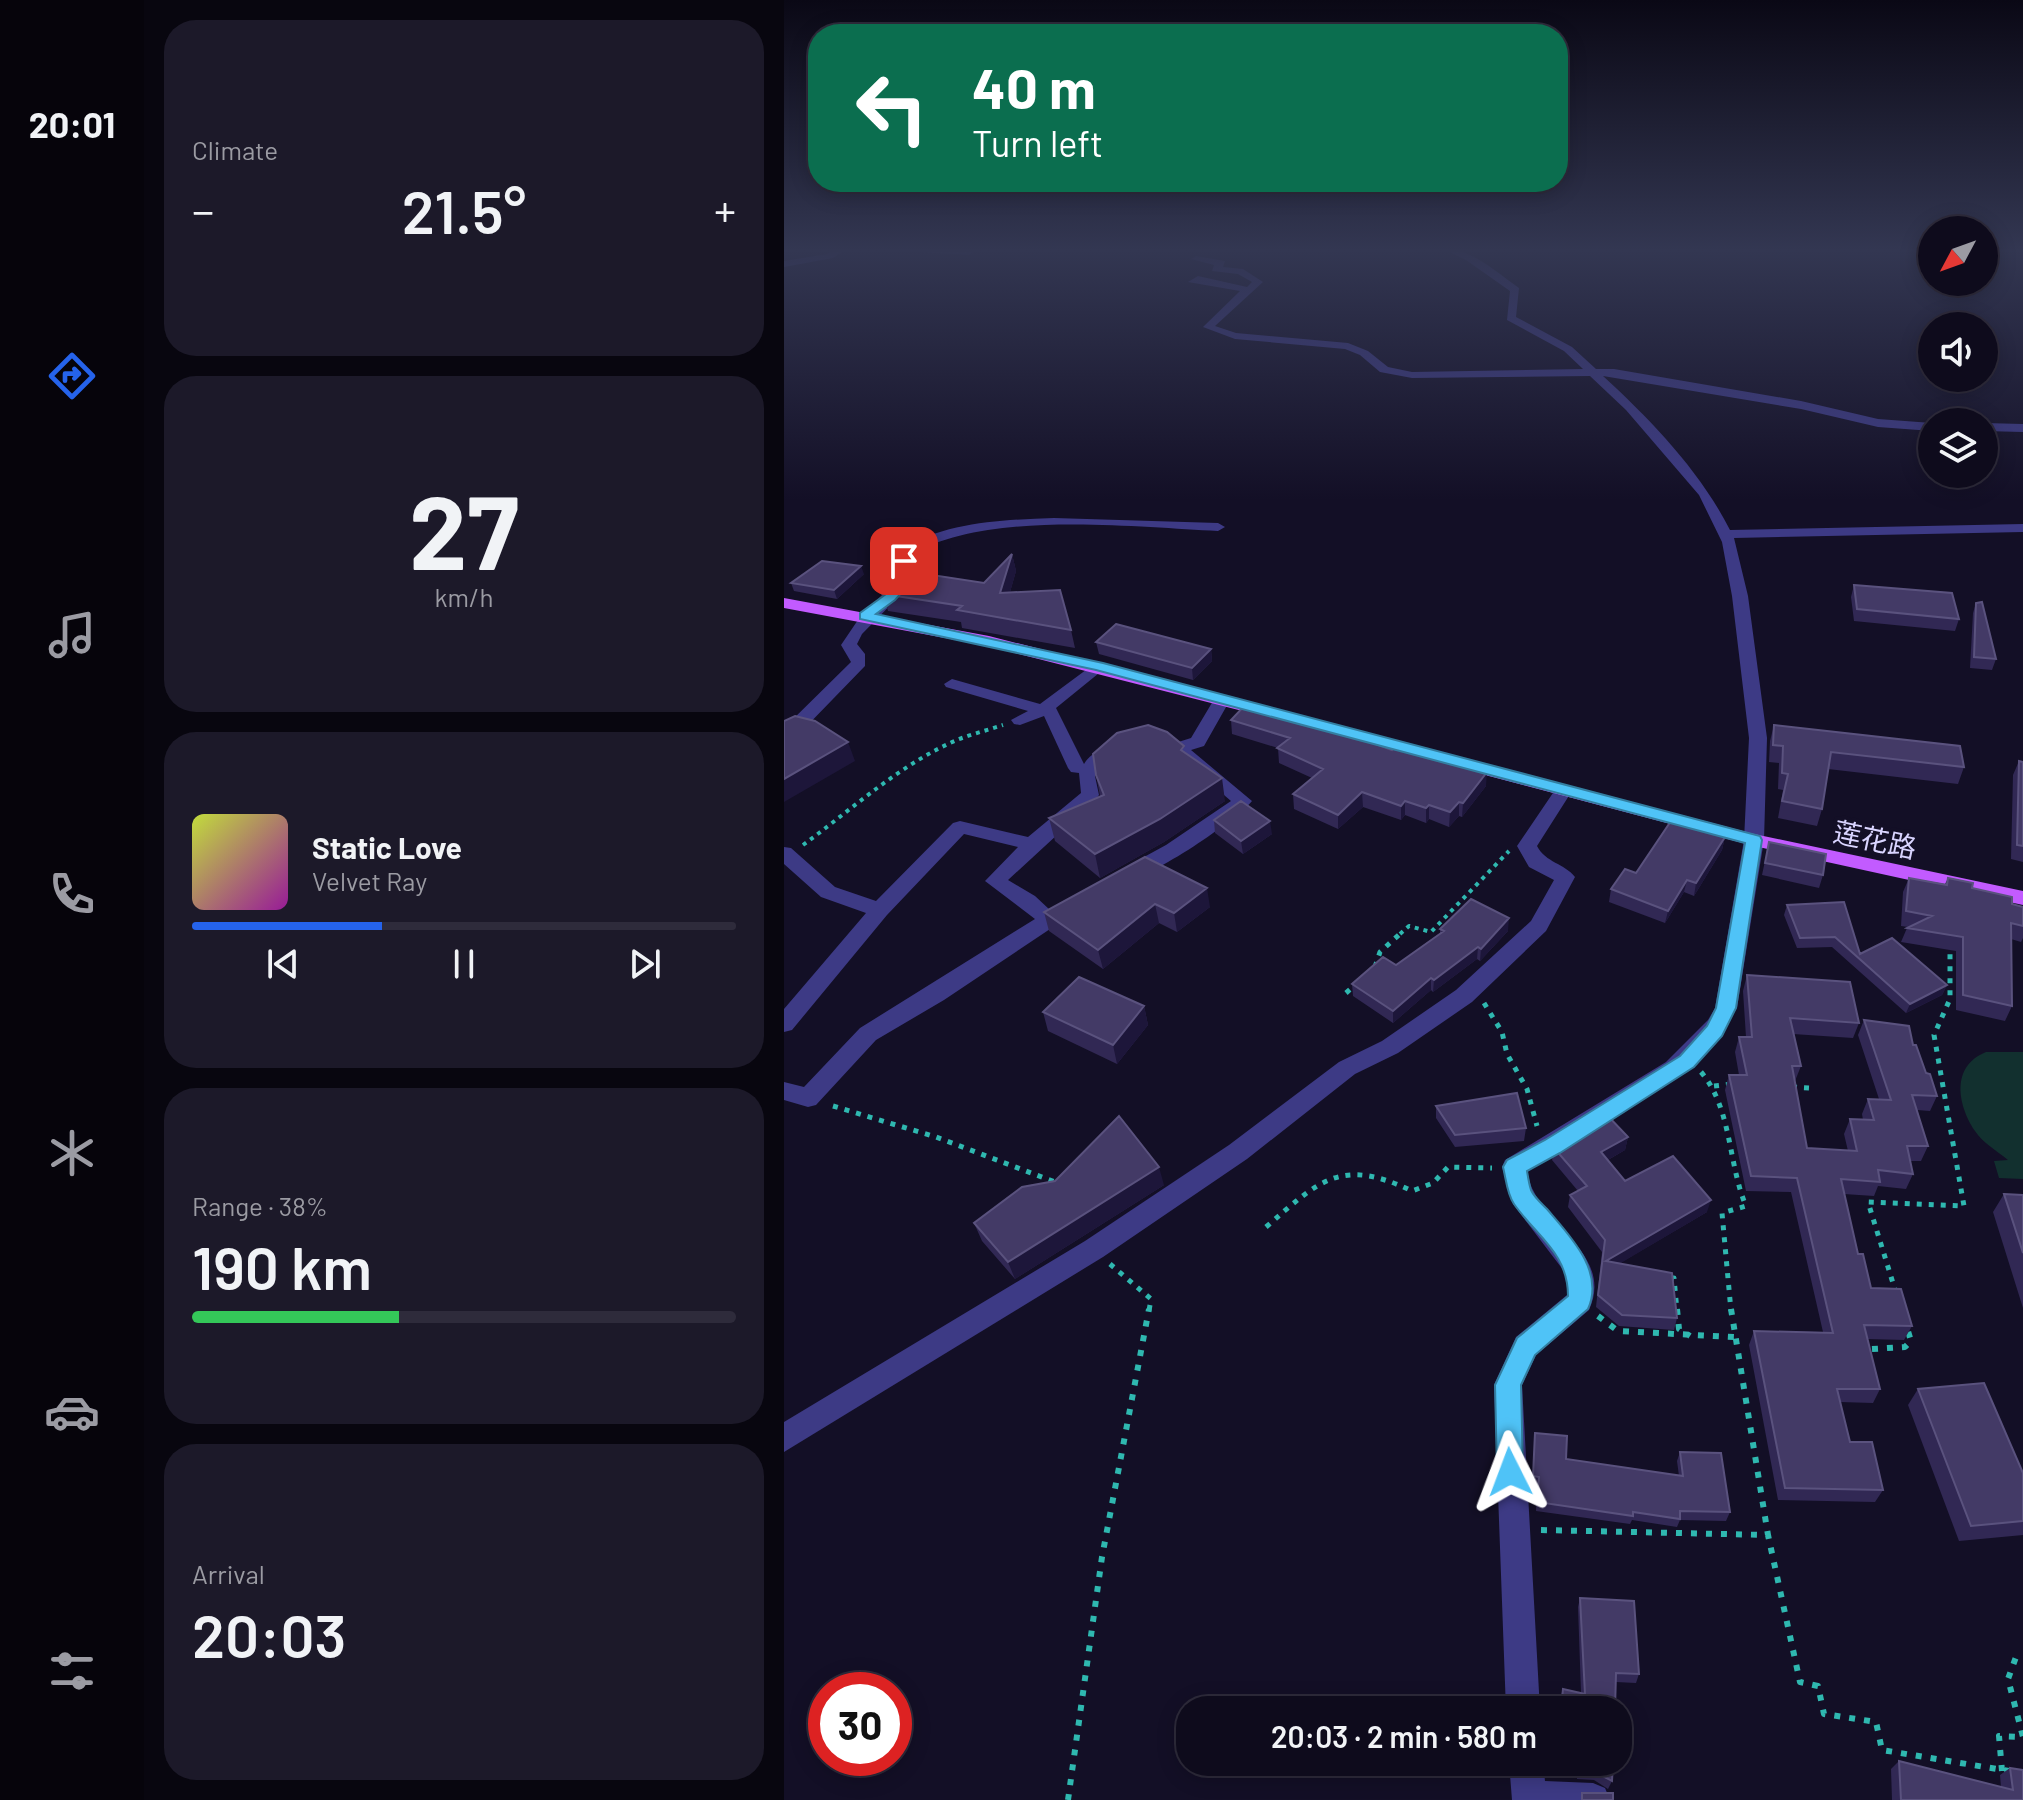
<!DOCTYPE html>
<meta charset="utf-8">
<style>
body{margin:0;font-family:Barlow,"Noto Sans SC",sans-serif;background:#1c1929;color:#f1f3f6;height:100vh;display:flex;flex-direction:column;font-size:30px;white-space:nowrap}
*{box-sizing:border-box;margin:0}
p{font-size:26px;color:#9b9ba3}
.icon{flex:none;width:44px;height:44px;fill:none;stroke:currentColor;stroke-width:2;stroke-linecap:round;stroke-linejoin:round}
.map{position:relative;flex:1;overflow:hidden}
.sheet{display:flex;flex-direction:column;gap:20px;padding:20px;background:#08060f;width:640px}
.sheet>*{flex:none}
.top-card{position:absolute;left:24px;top:24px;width:760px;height:168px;border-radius:32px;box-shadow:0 4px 20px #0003,0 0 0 2px #2e2b3b;background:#0b6e4f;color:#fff;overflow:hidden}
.needle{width:52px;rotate:229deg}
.tools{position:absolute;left:1134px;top:216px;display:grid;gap:16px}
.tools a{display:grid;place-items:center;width:80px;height:80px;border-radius:50%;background:#0e0b1c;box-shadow:0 4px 20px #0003,0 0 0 2px #2e2b3b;font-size:40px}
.speed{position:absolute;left:24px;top:1672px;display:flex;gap:16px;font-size:40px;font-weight:700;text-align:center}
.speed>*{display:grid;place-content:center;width:104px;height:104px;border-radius:50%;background:#0e0b1c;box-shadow:0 4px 20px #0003,0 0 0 2px #2e2b3b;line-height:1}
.speed .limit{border:12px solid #d22;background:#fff;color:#111}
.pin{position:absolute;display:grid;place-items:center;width:68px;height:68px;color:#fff;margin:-34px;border-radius:16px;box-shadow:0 4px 12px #0006}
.me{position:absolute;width:88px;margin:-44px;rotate:357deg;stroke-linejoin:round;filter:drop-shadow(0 0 6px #0008)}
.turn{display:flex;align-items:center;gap:28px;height:168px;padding:0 32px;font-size:36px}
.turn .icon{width:104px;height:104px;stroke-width:2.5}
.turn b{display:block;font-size:56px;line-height:68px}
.big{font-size:60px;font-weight:600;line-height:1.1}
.sheet .widget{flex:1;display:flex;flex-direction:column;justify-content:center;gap:12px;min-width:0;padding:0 28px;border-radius:32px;background:#1c1929}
.sheet .dial{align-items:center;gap:0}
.dial b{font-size:104px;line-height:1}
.song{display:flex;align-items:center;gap:24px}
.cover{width:96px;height:96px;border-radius:12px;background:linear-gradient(135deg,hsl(70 70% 55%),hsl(300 70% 35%))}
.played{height:8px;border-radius:4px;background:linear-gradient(90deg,#2563eb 35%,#2e2b3b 35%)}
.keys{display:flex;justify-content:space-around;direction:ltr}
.heat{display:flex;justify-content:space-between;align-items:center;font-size:44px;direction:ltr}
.charge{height:12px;border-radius:6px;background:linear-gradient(90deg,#34c759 38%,#2e2b3b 0)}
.trip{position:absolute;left:392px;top:1696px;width:456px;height:80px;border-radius:32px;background:#0e0b1c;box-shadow:0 4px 20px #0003,0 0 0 2px #2e2b3b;font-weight:600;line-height:80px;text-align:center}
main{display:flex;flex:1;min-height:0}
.dock{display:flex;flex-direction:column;width:144px;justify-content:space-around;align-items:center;background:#06040b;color:#9b9ba3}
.dock .icon{width:56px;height:56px}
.dock .active{color:#2563eb}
.dock b{font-size:36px;color:#f1f3f6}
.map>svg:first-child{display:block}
.green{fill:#12302f}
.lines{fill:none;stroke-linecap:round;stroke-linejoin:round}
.path-far2{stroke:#2fb8b0;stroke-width:4;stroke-dasharray:4 5;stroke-linecap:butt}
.path-far1{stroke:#2fb8b0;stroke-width:5;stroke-dasharray:5 7;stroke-linecap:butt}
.path{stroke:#2fb8b0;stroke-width:6;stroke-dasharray:6 9;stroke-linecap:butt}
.minor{fill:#3d3a85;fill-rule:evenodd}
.major{fill:#c25bff;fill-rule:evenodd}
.wall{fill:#312854}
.shaded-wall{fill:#1d163a}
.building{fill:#433a66;stroke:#5a527e;stroke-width:2}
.route{fill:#4fc3f7;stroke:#337fa1;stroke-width:2}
.labels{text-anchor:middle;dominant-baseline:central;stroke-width:8;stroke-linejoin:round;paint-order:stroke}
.street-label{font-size:28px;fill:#d9d4ff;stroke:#130f26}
</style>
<main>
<nav class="dock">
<b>20:01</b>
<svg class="icon active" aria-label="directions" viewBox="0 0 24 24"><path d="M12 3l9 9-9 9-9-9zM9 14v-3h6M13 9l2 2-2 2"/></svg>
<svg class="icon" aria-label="music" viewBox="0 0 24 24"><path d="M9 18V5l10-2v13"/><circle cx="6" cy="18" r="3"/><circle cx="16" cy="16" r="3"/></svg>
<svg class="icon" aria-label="phone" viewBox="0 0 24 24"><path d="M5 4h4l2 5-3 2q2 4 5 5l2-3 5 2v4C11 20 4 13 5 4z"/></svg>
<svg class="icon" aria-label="climate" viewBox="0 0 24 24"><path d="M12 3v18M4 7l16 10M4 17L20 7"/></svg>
<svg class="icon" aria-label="car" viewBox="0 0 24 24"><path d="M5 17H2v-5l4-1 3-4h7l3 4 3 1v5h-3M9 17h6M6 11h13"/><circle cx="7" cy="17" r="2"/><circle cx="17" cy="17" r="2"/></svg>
<svg class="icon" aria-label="filters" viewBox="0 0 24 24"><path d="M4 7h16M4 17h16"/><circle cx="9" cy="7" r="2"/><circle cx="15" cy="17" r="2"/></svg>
</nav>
<section class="sheet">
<div class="widget"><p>Climate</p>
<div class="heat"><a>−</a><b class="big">21.5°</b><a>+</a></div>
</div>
<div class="widget dial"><b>27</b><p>km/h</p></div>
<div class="widget">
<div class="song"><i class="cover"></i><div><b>Static Love</b><p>Velvet Ray</p></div></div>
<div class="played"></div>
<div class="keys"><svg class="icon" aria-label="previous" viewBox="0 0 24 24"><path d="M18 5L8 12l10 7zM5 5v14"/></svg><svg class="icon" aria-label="pause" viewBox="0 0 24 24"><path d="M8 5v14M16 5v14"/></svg><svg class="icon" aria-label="next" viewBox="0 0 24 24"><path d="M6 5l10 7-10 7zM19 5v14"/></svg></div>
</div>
<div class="widget"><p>Range · 38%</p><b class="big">190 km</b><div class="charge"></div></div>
<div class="widget"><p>Arrival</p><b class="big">20:03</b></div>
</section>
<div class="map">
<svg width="1239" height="1800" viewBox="0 0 1239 1800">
<rect width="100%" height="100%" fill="#130f26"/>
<path class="green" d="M1202,1052H1239V1179L1215,1178L1210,1161L1224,1160C1213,1151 1198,1142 1191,1131C1173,1104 1167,1066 1202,1052Z"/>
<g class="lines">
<path class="path-far2" d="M19,845C67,810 112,768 166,743C183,735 201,731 219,725
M616,934L625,926L647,932L725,851"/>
<path class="path-far1" d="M591,967L596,952L618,932
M562,993L570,986
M700,1003L718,1032L723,1054L743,1089L753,1126
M917,1072C948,1108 944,1164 962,1206L938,1213L947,1311
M930,1086L948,1084
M1008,1087L1027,1088
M49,1106L152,1137L271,1182
M482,1227C536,1180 557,1157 628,1191L649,1183L664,1167L708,1168
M326,1264L367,1299L365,1311
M886,1278H890L893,1311
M1112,1293L1084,1202L1180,1206L1150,1035L1166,999V948"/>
<path class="path" d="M893,1309L895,1329L906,1336
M947,1309L984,1535
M814,1316L834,1331L950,1337
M1088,1349L1121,1347L1127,1341L1123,1328
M757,1530L984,1535L1016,1682L1034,1686L1040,1714L1092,1722L1098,1750L1225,1771
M1218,1771L1215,1736L1239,1737L1224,1679L1232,1657L1239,1659
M284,1800L318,1557L365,1309"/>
<path class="minor" d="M52,248H64L49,258L0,267V261L43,254Z
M69,248L183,249L194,248L185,255Z
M657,248C687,248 711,271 735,288L732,317L788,347L812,369H830L1017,401L1094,419L1148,423V431L1094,427L1017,409L819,376C868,421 916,471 946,530L1239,524V532L950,538L964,596L983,738L980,840L953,1008L927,1048L898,1075L743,1172C745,1177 746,1185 749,1190C767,1229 829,1258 805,1310L752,1355L738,1385L756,1710H722L710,1385L732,1337L783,1295V1275L729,1204L718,1167L721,1160L882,1062L924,1020L931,1008L960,840L965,738L948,596L938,542L915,495L842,410L806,376L628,378L596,372L576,355L561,349L451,339L419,327L456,291L404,282L414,276L463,287L468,282L454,274L428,271L430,265L407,259L412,256L441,261L439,267L459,269L479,282L431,326L452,333L564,343L584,351L604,367L628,372L799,369L780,351L723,320L726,291L682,260Z
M1200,423L1239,424V432L1200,431Z
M270,518L434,523L441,527L434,531C348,527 202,510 127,555L132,578L130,581L78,634L73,644L81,654V666L16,733L0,740V728L67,662L57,645L78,614L117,577L115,550C162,522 216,520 270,518Z
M314,661L322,666L320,669L272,708L300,764C307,753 324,742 337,745L340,749L318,765L311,776L315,795L312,799L224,880L251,896L266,910L286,899L293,901L296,906L293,911L160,1000L92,1040L32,1105L24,1107L0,1100V1082L20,1087L76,1028L251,919L201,881L234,847L180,834L103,915L8,1030L0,1032V1009L82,913L37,897L0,864V847L7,848L51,887L92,901L169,823L176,821L244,837L297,793L295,773L287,772L284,768L260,716L236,725L230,724L227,720L244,711L162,687L160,684L168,679L256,704Z
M438,695L446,700L420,746L407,750L468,801C454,819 359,885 338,879L335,874L338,869L382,845L447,801L385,748L388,744L407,738L432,696Z
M779,785L788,791L753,846C762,863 780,863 791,877L762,931L688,1002L614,1053L571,1074L463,1159L319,1257L0,1452V1422L301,1241L445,1145L555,1062L598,1041L672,990L747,921L770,880L745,867L733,846L773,787Z
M725,1762H759L761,1781L809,1783L821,1788L826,1800H728Z"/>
<path class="major" d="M0,598L205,636L492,709L494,713L486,718L204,646L0,608Z
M540,722L970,834L1239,891V905L970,846L534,731L531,727L534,723Z"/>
</g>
<path class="wall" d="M228,554L232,571L226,592L287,630L291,648L178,628L177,622L104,611L99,594L200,583Z
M80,574L53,599L10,591L7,583Z
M1070,585L1175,619L1171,631L1070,621L1067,597Z
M1192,603L1212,659L1208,670L1186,668L1189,613Z
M312,642L427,649L428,661L409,680L315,654Z
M447,720L702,786L678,817L675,816L665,827L645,819L642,823L621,815L617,820L579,807L554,829L510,809L509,794L528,778L495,763L494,748L448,734Z
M990,725L1180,767L1174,784L1044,769L1038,809L1033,826L994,818L999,790L994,789L995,763L985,762L986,741Z
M401,753L441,801L380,842L316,878L271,841L265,818L316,796L312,775Z
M1235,761L1239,762V862L1227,859L1229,775Z
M430,820L488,834L459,854L431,833Z
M941,837L938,850L910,896L900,892L881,923L825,902L827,889L852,873Z
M985,842L1039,875L1035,888L978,875Z
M361,857L426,907L393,932L375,923L319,969L265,931L260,912Z
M1125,878L1161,884L1164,878L1228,904L1239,907V938L1237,942L1227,939L1228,1006L1221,1021L1172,1010V951L1117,942L1123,928L1124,927L1117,926L1119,892Z
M1003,905L1076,954L1163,985L1158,995L1122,1013L1048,947L1013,948L1000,915Z
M656,929L724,931L696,961L693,959L649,992L647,990L609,1023L569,996L568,984L612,965L656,933Z
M963,975L1075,1023L1069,1038L1009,1034L1017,1066L1011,1081L1023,1148L1064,1151L1060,1134L1066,1119L1079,1120L1078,1114L1084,1099H1095L1074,1035L1080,1020L1129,1045L1153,1096L1146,1111L1133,1110L1144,1146L1137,1161H1126L1129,1174L1122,1189L1094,1186L1090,1196L1060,1194L1074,1254L1087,1288L1128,1326L1120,1340L1083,1339L1096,1389L1089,1403L1056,1402L1066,1442L1099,1490L1091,1502L994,1500L965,1345L970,1331L1039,1332L1007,1192L962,1191L941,1090L945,1075H955L951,1052L955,1037H962L959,991Z
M360,1006L364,1025L333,1064L264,1031L259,1012Z
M652,1106L742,1128L740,1141L671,1147L652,1118Z
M844,1137L841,1150L824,1160L841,1181L923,1212L836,1263L893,1318L890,1330L835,1326L812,1307L818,1252L784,1207L786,1195L794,1191L768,1160L770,1148Z
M271,1181L380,1185L231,1279L198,1241L190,1223Z
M1220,1194L1239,1195V1308L1209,1212Z
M1134,1389L1239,1473V1535L1175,1541L1124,1405Z
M751,1433L782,1459L895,1476L893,1461L896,1452L946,1512L942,1521L896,1520L893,1527L848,1520L846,1524L752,1511L753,1485H748Z
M796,1598L855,1674L852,1683L832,1682L831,1710H776V1698L779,1689L797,1693L794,1607Z
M1115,1761L1217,1787L1216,1775L1226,1768L1239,1800H1108L1107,1769Z
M772,1762H829L828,1781L824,1789L810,1780L793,1779V1776L771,1771Z"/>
<path class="shaded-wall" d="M228,554L232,571L221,610L216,593Z
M77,566L80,574L53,599L50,590Z
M427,649L428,661L409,680L408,668Z
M64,742L71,761L0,802V779Z
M703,772L702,786L678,817L679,803Z
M438,778L441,801L380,842L316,878L311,854Z
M578,792L579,807L554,829V815Z
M621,801V815L617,820V806Z
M675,802V816L665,827L666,812Z
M645,805V819L642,823V808Z
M486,821L488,834L459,854L457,841Z
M941,837L938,850L910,896L912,883Z
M903,880L900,892L881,923L884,911Z
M423,888L426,907L393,932L390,913Z
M371,904L375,923L319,969L314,950Z
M725,918L724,931L696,961L697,949Z
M694,947L693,959L649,992L650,980Z
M647,978V990L609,1023V1011Z
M1163,985L1158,995L1122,1013L1126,1004Z
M360,1006L364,1025L333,1064L329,1045Z
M844,1137L841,1150L815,1165L817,1152Z
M375,1167L380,1185L231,1279L224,1262Z
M927,1200L923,1212L820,1273L822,1261Z"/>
<path class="building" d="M228,554L216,593L276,590L287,630L173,610L178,606L99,594L122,571L200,583Z
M38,561L77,566L50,590L7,583Z
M1070,585L1168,593L1175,619L1073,609Z
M1198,602L1212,659L1190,657L1192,603Z
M332,624L427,649L408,668L312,642Z
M463,703L526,720L608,750L613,744L703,772L679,803L675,802L666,812L645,805L642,808L621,801L617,806L578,792L554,815L509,794L539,769L493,748L506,738L447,720Z
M11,716L31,721L64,742L0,779V721Z
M364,725L383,732L400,746L397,750L438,778L376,819L311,854L265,818L320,795L312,775L309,754L333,733Z
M990,725L1176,746L1180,767L1047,752L1038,809L998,801L1004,774L998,773L999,746L989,745Z
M1235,761L1239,762V846L1233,845Z
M457,801L486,821L457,841L430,820Z
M889,818L941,837L912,883L903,880L884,911L827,889L841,869L852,873Z
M985,842L1042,854L1039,875L981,863Z
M361,857L423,888L390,913L371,904L314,950L260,912Z
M1125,878L1163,885L1164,878L1189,883L1188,888L1228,897V904L1239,907V926L1227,923L1228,1006L1179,995V937L1123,928L1148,916L1122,911Z
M687,899L725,918L697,949L694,947L650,980L647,978L609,1011L568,984L599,957L612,965L660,931L656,929Z
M1060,902L1076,954L1108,938L1163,985L1126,1004L1051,937L1016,938L1003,905Z
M963,975L1066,982L1075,1023L1006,1018L1017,1066H1008L1023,1148L1073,1151L1066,1119L1090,1120L1084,1099L1107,1100L1080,1020L1125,1026L1129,1045H1132L1142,1073L1146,1074L1153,1096L1128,1095L1144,1146H1123L1129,1174L1094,1170L1096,1182L1057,1179L1074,1254H1079L1087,1288L1117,1289L1128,1326L1080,1325L1096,1389H1053L1066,1442H1088L1099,1490L1001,1488L970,1331L1049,1333L1013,1178L967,1176L945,1075H963L955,1037H968Z
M295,977L360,1006L329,1045L259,1012Z
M733,1093L742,1128L671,1135L652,1106Z
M823,1115L844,1137L817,1152L841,1181L889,1156L927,1200L822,1261L888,1273L893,1318L838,1315L814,1295L821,1240L786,1195L803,1186L770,1148Z
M335,1116L375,1167L224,1262L190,1223L238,1187L271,1181Z
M1220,1194L1239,1195V1253Z
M1200,1383L1239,1473V1521L1187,1526L1134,1389Z
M751,1433L783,1436L782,1459L899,1476L896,1452L937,1453L946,1512L896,1511V1519L849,1512V1516L753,1502L755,1477L749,1476Z
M796,1598L850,1601L855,1674L832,1673L831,1710H777L779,1689L801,1694Z
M1115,1761L1229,1790L1226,1768L1239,1770V1800H1117Z
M774,1762H829L828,1781L813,1773L796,1772V1768L774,1764Z
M798,1793H829V1800H798Z"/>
<linearGradient id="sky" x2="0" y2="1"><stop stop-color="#0a0815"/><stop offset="0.5" stop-color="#333752"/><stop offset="1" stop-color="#333752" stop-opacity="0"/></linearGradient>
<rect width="1239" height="500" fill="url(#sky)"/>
<path class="route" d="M120,557L126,561L131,578L111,600L92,614L319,663L976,836L978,840L952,1008L938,1036L910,1067L776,1153L743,1171C744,1177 745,1184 747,1190C750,1197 758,1204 763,1209C786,1236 821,1271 804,1309L751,1355L737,1385L739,1472L735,1482L726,1486L717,1482L713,1472L711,1385L733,1338L784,1296C784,1253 753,1237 730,1204C723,1194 722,1179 719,1167L723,1160L761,1140L896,1056L923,1026L932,1008L961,843L312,670L76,619V613L102,594L118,577L113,561Z"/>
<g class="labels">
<g class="street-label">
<text transform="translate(1091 839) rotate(12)">莲花路</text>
</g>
</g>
</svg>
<div class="tools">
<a><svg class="needle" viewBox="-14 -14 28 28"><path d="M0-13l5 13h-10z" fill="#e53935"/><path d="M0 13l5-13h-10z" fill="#9b9ba3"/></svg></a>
<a><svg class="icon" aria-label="sound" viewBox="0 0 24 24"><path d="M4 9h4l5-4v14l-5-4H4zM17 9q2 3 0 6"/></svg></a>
<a><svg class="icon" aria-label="layers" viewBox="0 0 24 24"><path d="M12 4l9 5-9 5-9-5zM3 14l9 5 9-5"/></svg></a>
</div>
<div class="speed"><div class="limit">30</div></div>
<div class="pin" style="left:120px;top:561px;background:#d93025"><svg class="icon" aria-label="arrive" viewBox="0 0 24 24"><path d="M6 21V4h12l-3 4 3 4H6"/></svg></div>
<svg class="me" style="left:726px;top:1472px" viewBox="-20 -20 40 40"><path d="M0-17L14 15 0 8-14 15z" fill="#4fc3f7" stroke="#fff" stroke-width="4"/></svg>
<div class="trip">20:03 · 2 min · 580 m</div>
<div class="top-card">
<div class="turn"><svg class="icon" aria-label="left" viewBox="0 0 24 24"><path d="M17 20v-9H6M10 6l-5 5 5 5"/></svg><div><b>40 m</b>Turn left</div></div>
</div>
</div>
</main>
